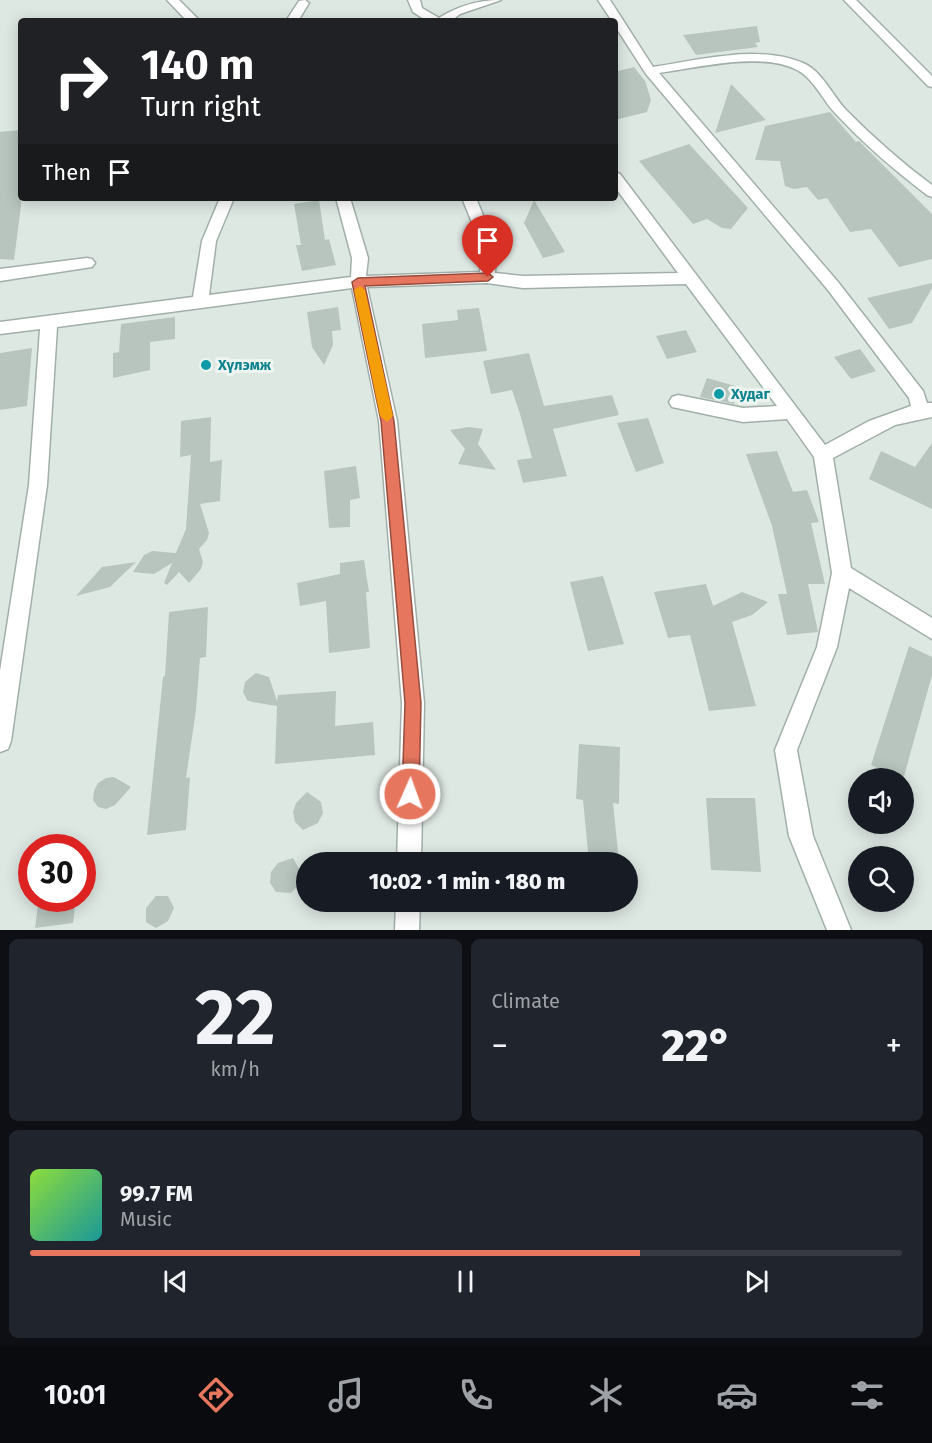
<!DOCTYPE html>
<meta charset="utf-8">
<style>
body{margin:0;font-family:"Fira Sans",sans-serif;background:#20242c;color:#f1f3f6;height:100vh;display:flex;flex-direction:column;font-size:22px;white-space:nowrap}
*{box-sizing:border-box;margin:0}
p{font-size:20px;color:#9ea1a6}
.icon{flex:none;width:33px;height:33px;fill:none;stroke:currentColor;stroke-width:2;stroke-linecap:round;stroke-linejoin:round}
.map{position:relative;height:930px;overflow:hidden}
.panel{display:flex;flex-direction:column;gap:9px;padding:9px;background:#0d0f14;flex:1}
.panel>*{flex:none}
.banner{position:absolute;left:18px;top:18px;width:600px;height:183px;border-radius:6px;box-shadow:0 3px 15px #0003;background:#202124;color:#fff;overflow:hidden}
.buttons{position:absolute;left:848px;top:768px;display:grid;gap:12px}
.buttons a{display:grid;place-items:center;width:66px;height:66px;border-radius:50%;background:#171b24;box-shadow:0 3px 15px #0003;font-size:30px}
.speed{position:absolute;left:18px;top:834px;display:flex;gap:12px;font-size:30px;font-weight:700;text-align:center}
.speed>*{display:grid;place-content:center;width:78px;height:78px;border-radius:50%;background:#171b24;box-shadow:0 3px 15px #0003;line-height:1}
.speed .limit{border:9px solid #d22;background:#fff;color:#111}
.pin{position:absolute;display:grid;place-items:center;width:51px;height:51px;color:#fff;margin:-62px -26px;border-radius:50% 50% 50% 0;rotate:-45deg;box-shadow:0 0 6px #0007}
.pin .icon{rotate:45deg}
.me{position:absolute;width:66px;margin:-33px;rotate:2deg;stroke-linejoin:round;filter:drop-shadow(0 0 4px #0008)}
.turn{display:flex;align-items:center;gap:21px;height:126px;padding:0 24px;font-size:27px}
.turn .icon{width:78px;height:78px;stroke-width:2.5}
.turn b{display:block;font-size:42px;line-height:51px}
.then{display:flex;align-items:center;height:57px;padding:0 24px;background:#0003;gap:12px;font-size:22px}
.big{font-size:45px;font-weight:800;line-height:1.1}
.panel .widget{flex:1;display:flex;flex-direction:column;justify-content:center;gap:9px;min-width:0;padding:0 21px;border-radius:9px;background:#20242c}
.panel .dial{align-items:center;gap:0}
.dial b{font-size:78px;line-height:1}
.song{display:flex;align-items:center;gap:18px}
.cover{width:72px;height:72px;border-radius:9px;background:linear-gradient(135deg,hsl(90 70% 55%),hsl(180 70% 35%))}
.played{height:6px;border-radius:3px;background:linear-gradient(90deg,#e6765e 70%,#363941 70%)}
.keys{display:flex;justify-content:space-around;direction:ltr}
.heat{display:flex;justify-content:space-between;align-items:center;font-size:33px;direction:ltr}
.panel .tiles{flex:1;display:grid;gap:9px;grid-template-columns:1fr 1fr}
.widget:last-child{grid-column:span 2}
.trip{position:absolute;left:296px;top:852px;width:342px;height:60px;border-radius:30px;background:#171b24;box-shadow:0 3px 15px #0003;font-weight:800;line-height:60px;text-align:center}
.dock{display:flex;height:96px;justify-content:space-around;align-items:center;background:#090b0e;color:#9ea1a6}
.dock .icon{width:42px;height:42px}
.dock .on{color:#e6765e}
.dock b{font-size:27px;color:#f1f3f6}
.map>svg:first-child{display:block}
.building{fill:#b7c5be}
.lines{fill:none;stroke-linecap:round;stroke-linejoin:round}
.minor-casing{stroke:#a2afa9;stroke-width:3}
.minor{fill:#fff;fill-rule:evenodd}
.route{fill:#e6765e;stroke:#964d3d;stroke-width:1.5}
.slow{fill:#f59e0b}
.culture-dot{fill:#0f9aa8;stroke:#eef5f1;stroke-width:2}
.labels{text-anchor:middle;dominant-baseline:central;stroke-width:6;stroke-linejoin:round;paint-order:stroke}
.culture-label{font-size:15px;font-weight:bold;fill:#0d838f;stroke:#eef5f1;text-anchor:start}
</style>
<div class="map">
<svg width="932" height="930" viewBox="0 0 932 930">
<rect width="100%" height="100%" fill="#dee8e3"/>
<path class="building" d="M757,26L760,42L755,43L758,47L696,55L683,35Z
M634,67L645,81L651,100L647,112L615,120V72Z
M731,84L766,120L715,133Z
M830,112L856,142L859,141L932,214V259L899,267L871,229L850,232L827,198L818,200L807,187L794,189L785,186L780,161L755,160L765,126Z
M21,130V206L14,260L0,259V132Z
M689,144L748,208L731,229L722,228L707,219L693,224L639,161Z
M319,200L325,240L329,239L336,265L302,271L296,245H301L294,204Z
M534,200L565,252L543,258L524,223Z
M932,283V288L912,323L889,329L867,298Z
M338,307L341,330L332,331L333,345L324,365L312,347L307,312Z
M479,308L487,351L425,358L422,324L458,320L457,310Z
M175,317V339L150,342V370L113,378V353L119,352L121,324Z
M686,330L697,352L667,359L656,336Z
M32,348L27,406L0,410V353Z
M860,349L876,371L851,379L834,357Z
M529,353L544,406L612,395L619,415L553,429L567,476L523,483L517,460L532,458L520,414L512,390L491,394L483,361Z
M707,378L739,387L734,404L700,397Z
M211,417L210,462L222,460L220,501L200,504L209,533L207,540L199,549L203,562L201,569L189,583L179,572L167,585L164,583L172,563L154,574L133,572L144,555L152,551L176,553L186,529L191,455L180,457L181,421Z
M648,418L664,463L636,472L617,423Z
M469,427L483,429L478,444L496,470L458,464L465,449L450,430Z
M932,443V509L869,479L881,451L915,467Z
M777,451L793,492L807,490L819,522L811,523L825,584H808L818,632L787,635L778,594H787L772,526L746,454Z
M356,466L360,498L350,500V527L329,528L324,471Z
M364,560L369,592H366L370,648L329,653L326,601L300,606L297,583L340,574V563Z
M136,562L110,587L76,596L102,567Z
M603,576L624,644L588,651L570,582Z
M706,584L713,606L742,592L768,602L752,615L732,622L756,706L709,711L690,635L668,638L654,592Z
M208,607L206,657L200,658L196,710L186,778L190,777L186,830L147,835L163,677L165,676L169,612Z
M909,646L932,657V675L903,780L871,765Z
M256,673L269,677L277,701L278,695L336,691L335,726L373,722L375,755L275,764L277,706L252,702L247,700L243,692L245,682Z
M579,744L620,747L619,804L613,803L619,862H589L583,800L576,799Z
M114,777L131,787L115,805L106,809L98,807L93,800L94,791L98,783L106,778Z
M307,792L321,802L323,813L318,823L303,830L295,822L293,812L296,803Z
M706,798H755L761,872L711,870Z
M293,858L301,872L299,884L291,893L276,892L270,883L271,872L278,863Z
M156,896H168L174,908L168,921L156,928L146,922V908Z
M39,898H76L73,923L35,928Z"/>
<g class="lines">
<defs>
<path id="minor" d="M167,0H179L200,21H187Z
M305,0L309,3L298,21H286L299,1Z
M408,0H420L422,8L439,18C458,6 478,0 501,0L460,14L451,21H427L413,12Z
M598,0H610L653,67C700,60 758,44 803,63C822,71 832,95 846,110C873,137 901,162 932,185V197L927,195C894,170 863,143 835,113C822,99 813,77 795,69C760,52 696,68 659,73L838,282L923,391L927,403H932V417L895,425L833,458L851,568L932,618V639L849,588L837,647L797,750L813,836L851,930H827L789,836L775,750L817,647L832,573L814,457L787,419L743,422L672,407L669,402L672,397L678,395L743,408L777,406L686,284L523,288L487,283L367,287L397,421L424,703L421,862H397L402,703L379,421L352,288L57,327L47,485L11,741L8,749L0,752V671L29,485L40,329L0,334V322L193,297L202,241L220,198H234L216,241L209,295L351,277L352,258L336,198H350L368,258L366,276L480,272L482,247L462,198H476L496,247L495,273L523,276L678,273L615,187V172L620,174L825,445L869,421L911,406L909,398L828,290L646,74L615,26V21H612Z
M844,0H856L932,76V87L928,86Z
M87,258L92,259L95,263L92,267L0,281V269Z
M396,902H420L419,930H395Z"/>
</defs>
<use href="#minor" class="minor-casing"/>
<use href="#minor" class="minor"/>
</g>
<path class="route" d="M488,273L493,277L488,281L365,286L394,421L421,703L419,794L416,800L410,803L404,800L402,794L405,703L381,421L352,282L358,278Z"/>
<path class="slow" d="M360,286L365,290L393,416L387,422L380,416L354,290Z"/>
<g class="culture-dot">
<circle cx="206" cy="365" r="6"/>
<circle cx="719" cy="394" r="6"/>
</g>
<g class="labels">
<g class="culture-label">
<text x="218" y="365">Хүлэмж</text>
<text x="731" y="394">Худаг</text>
</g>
</g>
</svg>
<div class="buttons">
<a><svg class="icon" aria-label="sound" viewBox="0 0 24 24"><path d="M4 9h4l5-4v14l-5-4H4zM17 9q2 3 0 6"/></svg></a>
<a><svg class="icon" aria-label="search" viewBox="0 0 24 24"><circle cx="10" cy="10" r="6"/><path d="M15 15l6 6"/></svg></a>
</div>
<div class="speed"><div class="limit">30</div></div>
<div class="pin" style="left:488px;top:277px;background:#d93025"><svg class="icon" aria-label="arrive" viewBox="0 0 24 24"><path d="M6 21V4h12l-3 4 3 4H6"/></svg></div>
<svg class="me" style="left:410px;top:794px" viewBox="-20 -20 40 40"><circle r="17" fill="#e6765e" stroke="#fff" stroke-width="3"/><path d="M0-11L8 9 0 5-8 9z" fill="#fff"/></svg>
<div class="trip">10:02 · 1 min · 180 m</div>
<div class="banner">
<div class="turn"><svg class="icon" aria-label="right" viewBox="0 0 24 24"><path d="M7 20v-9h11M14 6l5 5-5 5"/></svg><div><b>140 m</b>Turn right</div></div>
<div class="then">Then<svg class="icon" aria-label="arrive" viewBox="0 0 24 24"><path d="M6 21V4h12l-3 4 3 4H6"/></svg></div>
</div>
</div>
<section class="panel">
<div class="tiles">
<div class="widget dial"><b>22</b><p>km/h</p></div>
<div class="widget"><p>Climate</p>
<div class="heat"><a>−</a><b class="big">22°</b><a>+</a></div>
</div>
<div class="widget">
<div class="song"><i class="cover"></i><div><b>99.7 FM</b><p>Music</p></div></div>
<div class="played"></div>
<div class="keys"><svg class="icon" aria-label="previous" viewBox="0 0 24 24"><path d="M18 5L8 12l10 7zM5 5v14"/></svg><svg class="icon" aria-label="pause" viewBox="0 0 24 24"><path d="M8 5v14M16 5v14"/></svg><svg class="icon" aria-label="next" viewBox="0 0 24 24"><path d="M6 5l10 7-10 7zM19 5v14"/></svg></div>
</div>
</div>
</section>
<nav class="dock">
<b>10:01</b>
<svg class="icon on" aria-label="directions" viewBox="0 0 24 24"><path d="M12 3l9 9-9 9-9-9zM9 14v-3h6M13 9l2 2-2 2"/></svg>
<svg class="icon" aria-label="music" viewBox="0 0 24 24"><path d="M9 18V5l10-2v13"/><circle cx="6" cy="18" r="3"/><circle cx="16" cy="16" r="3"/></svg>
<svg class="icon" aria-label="phone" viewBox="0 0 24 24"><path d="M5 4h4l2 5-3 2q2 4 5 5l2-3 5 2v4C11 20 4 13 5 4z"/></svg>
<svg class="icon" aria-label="climate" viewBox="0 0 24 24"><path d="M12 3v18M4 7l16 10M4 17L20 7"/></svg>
<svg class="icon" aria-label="car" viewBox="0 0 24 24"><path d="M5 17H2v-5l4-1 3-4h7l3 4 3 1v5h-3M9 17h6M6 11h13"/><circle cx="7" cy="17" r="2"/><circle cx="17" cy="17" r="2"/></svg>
<svg class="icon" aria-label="filters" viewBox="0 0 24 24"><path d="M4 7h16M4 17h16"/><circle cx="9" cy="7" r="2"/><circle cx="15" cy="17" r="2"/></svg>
</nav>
